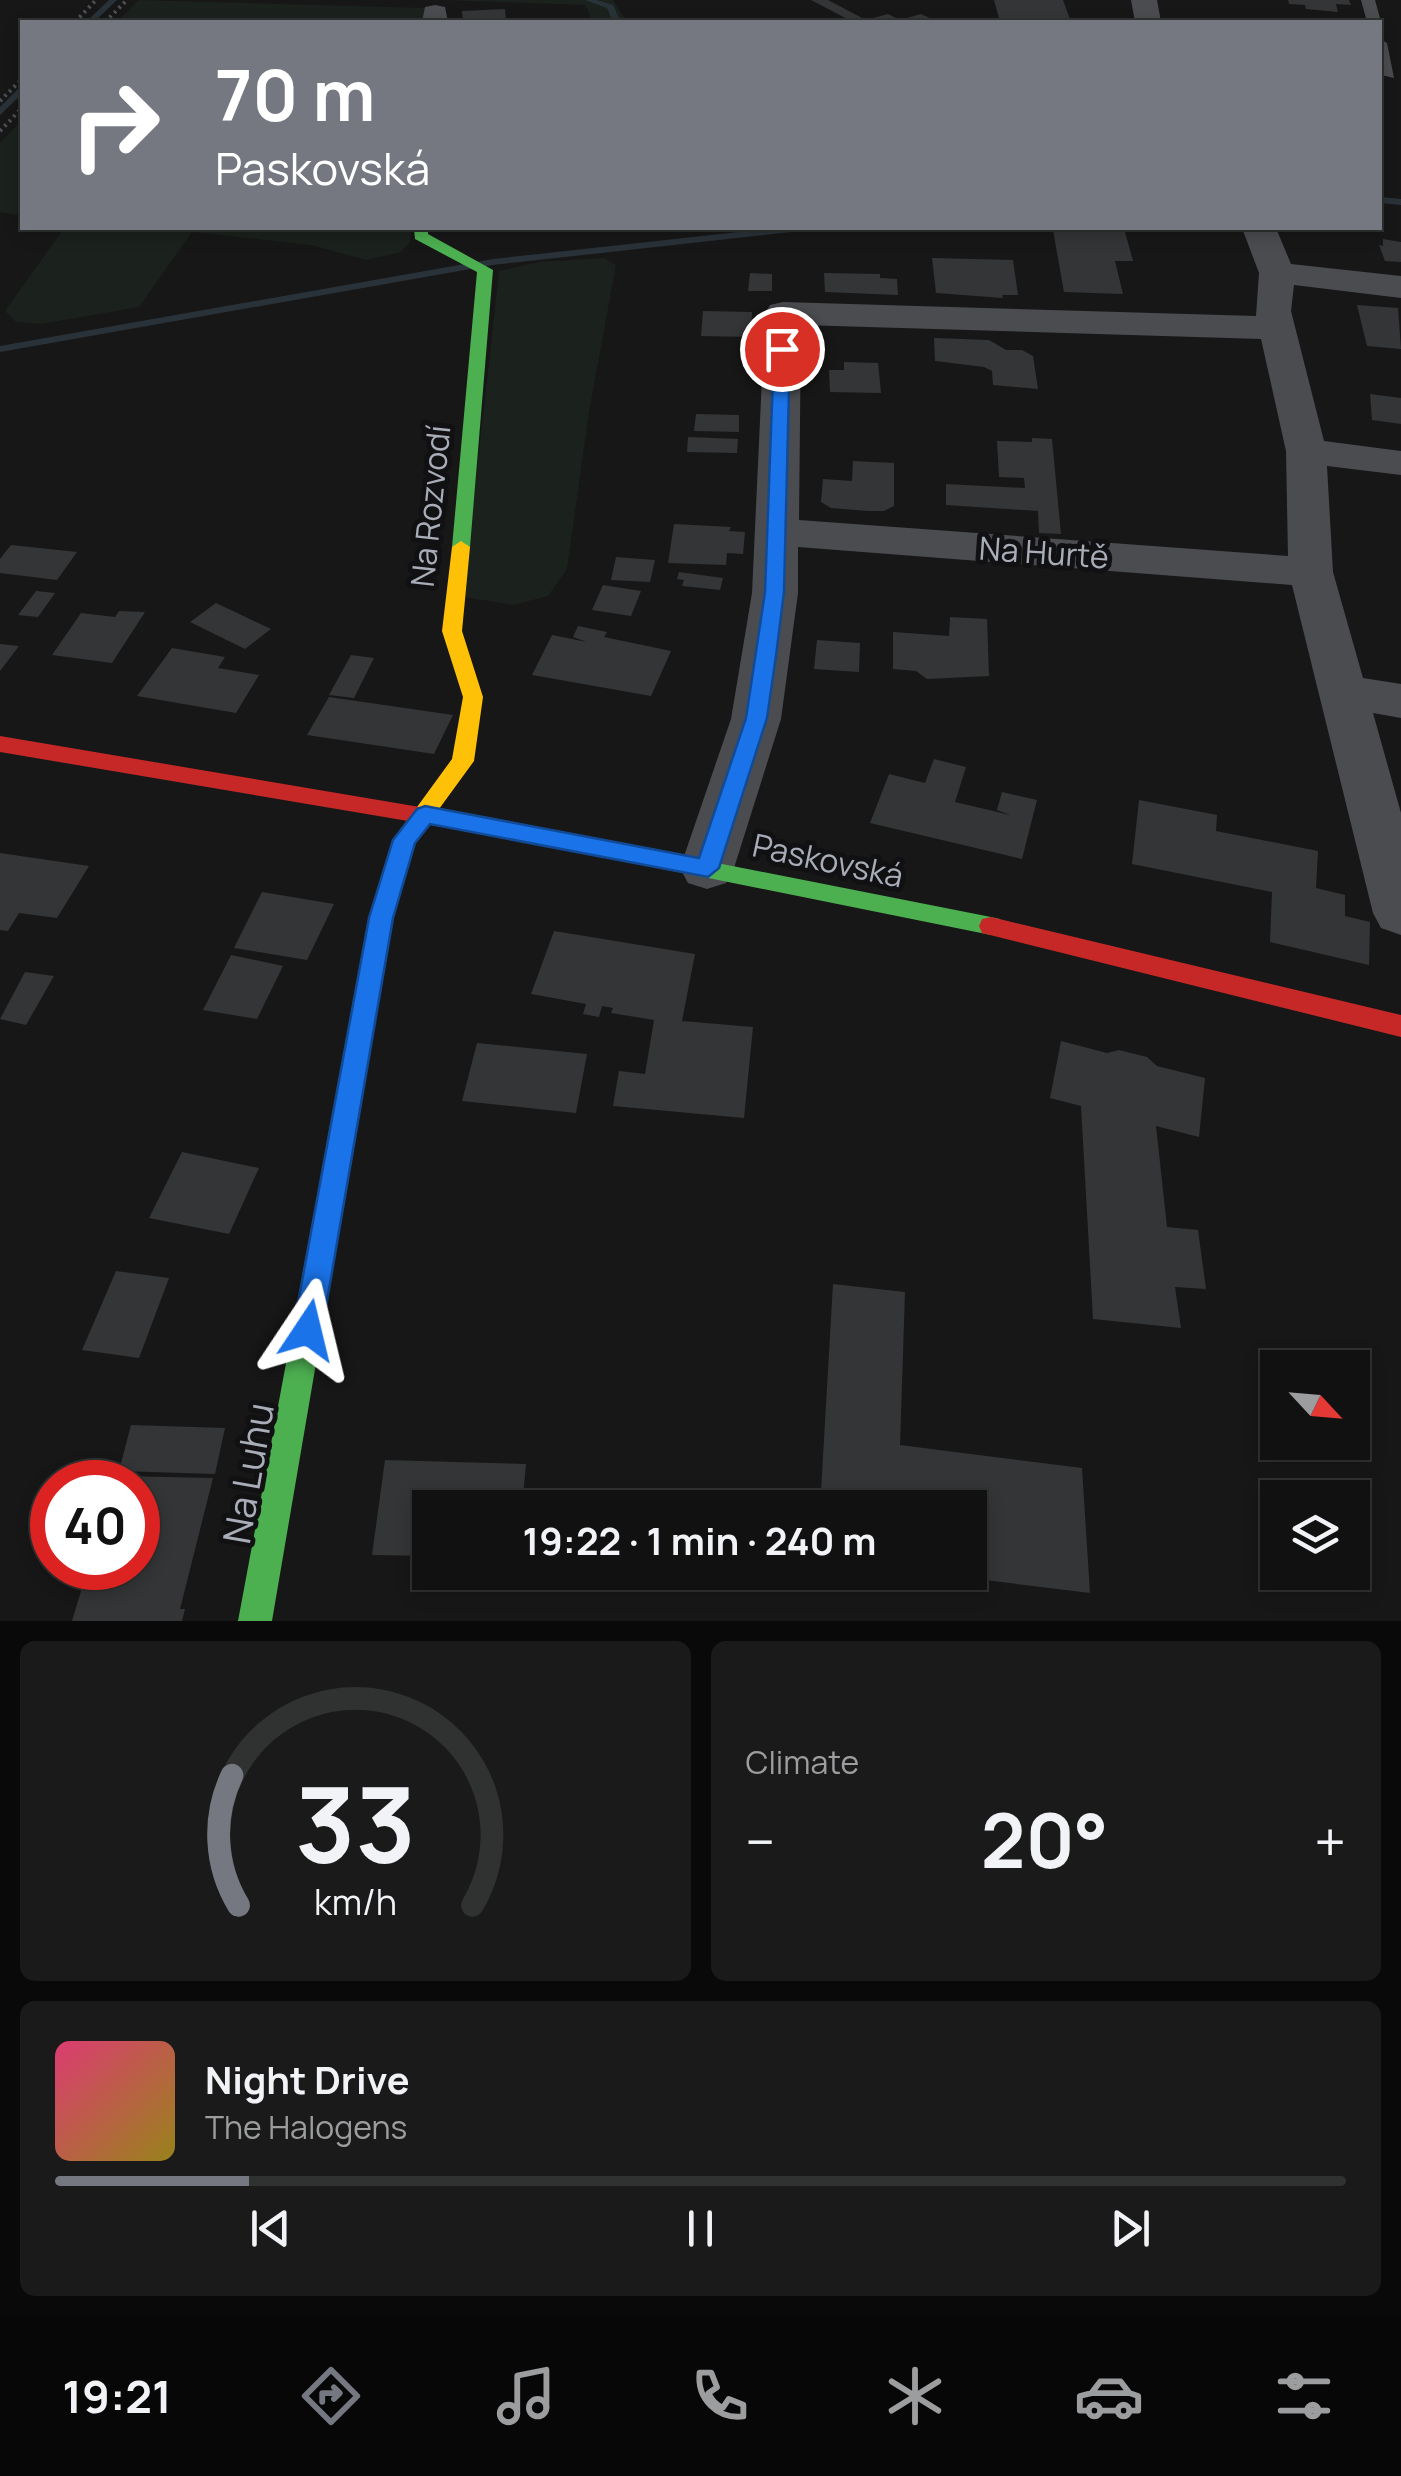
<!DOCTYPE html>
<meta charset="utf-8">
<style>
body{margin:0;font-family:Manrope,sans-serif;background:#1a1a1a;color:#f1f3f6;height:100vh;display:flex;flex-direction:column;font-size:38px;white-space:nowrap}
*{box-sizing:border-box;margin:0}
p{font-size:32px;color:#9c9d9f}
.icon{flex:none;width:55px;height:55px;fill:none;stroke:currentColor;stroke-width:2;stroke-linecap:round;stroke-linejoin:round}
.map{position:relative;height:1621px;overflow:hidden}
.details{display:flex;flex-direction:column;gap:20px;padding:20px;background:#090909;flex:1}
.details>*{flex:none}
.hud{position:absolute;left:20px;top:20px;width:1362px;height:210px;border-radius:0px;box-shadow:0 5px 15px #0003,0 0 0 2px #303131;background:#757880;color:#fff;overflow:hidden}
.needle{width:65px;rotate:116deg}
.buttons{position:absolute;left:1260px;top:1350px;display:grid;gap:20px}
.buttons a{display:grid;place-items:center;width:110px;height:110px;border-radius:0px;background:#111;box-shadow:0 5px 15px #0003,0 0 0 2px #303131;font-size:50px}
.speed{position:absolute;left:30px;top:1460px;display:flex;gap:20px;font-size:50px;font-weight:700;text-align:center}
.speed>*{display:grid;place-content:center;width:130px;height:130px;border-radius:50%;background:#111;box-shadow:0 5px 15px #0003,0 0 0 2px #303131;line-height:1}
.speed .limit{border:15px solid #d22;background:#fff;color:#111}
.pin{position:absolute;display:grid;place-items:center;width:85px;height:85px;color:#fff;margin:-42px;border:5px solid #fff;border-radius:50%;box-shadow:0 2px 10px #0007}
.me{position:absolute;width:110px;margin:-55px;rotate:10deg;stroke-linejoin:round;filter:drop-shadow(0 0 8px #0008)}
.turn{display:flex;align-items:center;gap:35px;height:210px;padding:0 30px;font-size:45px}
.turn .icon{width:130px;height:130px;stroke-width:2.5}
.turn b{display:block;font-size:70px;line-height:85px}
.big{font-size:75px;font-weight:700;line-height:1.1}
.details .tile{flex:1;display:flex;flex-direction:column;justify-content:center;gap:15px;min-width:0;padding:0 35px;border-radius:15px;background:#1a1a1a}
.details .dial{align-items:center;gap:0}
.dial svg{height:260px;overflow:visible;fill:none;stroke:#303131;stroke-width:7;stroke-linecap:round;text-anchor:middle}
.dial text{fill:#f1f3f6;stroke:none}
.song{display:flex;align-items:center;gap:30px}
.cover{width:120px;height:120px;border-radius:15px;background:linear-gradient(135deg,hsl(340 70% 55%),hsl(50 70% 35%))}
.played{height:10px;border-radius:5px;background:linear-gradient(90deg,#757880 15%,#303131 15%)}
.keys{display:flex;justify-content:space-around;direction:ltr}
.heat{display:flex;justify-content:space-between;align-items:center;font-size:55px;direction:ltr}
.details .tiles{flex:1;display:grid;gap:20px;grid-template-columns:1fr 1fr}
.tile:last-child{grid-column:span 2}
.trip{position:absolute;left:412px;top:1490px;width:575px;height:100px;border-radius:0px;background:#111;box-shadow:0 5px 15px #0003,0 0 0 2px #303131;font-weight:700;line-height:100px;text-align:center}
.menu{display:flex;height:160px;justify-content:space-around;align-items:center;background:#070707;color:#9c9d9f}
.menu .icon{width:70px;height:70px}
.menu .on{color:#757880}
.menu b{font-size:45px;color:#f1f3f6}
.map>svg:first-child{display:block}
.green{fill:#1b211c}
.lines{fill:none;stroke-linecap:round;stroke-linejoin:round}
.stream{fill:#2a3239;fill-rule:evenodd}
.building{fill:#343537}
.path{stroke:#4d4e52;stroke-width:4;stroke-dasharray:2.5 4;stroke-linecap:butt}
.lane{fill:#4b4c50;fill-rule:evenodd}
.street{fill:#4b4c50;fill-rule:evenodd}
.fast{fill:#4caf50;fill-rule:evenodd}
.slow{fill:#ffc107;fill-rule:evenodd}
.jam{fill:#c62828;fill-rule:evenodd}
.route{fill:#1a73e8;stroke:#114b97;stroke-width:2.5}
.labels{text-anchor:middle;dominant-baseline:central;stroke-width:10;stroke-linejoin:round;paint-order:stroke}
.street-label{font-size:32px;fill:#a8adb8;stroke:#111113}
.near-street-label{font-size:38px;fill:#a8adb8;stroke:#111113}
</style>
<div class="map">
<svg width="1401" height="1621" viewBox="0 0 1401 1621">
<rect width="100%" height="100%" fill="#171717"/>
<path class="green" d="M139,0L425,8L424,22H117Z
M442,0H613L627,22H593L585,5Z
M22,120V216L0,212V143Z
M64,228H411L410,242L401,252L366,260L311,245L192,232L139,307L41,324L16,322L5,311Z
M604,258L616,265L589,412L567,569L548,596L514,605L463,597L499,271L539,262Z"/>
<g class="lines">
<path class="stream" d="M109,0H117L94,22H86Z
M585,0H597L613,5L621,22H613L607,8Z
M19,88H22V94L0,115V107Z
M1380,197L1401,199V205L1380,203Z
M736,228H745L747,231L805,228L800,231L493,265L0,352V346L493,259L738,232Z"/>
</g>
<path class="building" d="M811,0H828L866,20L888,14L900,20L921,14L938,22H853Z
M994,0H1063L1071,22H1000Z
M1288,0H1349L1351,5L1336,4L1338,12L1306,9L1305,5L1289,4Z
M505,9L506,22H463L462,11Z
M1084,228L1125,232L1133,261H1115L1123,294L1064,292L1053,230Z
M1383,239L1401,242V262L1385,261L1379,245L1383,246Z
M932,258L1013,260L1018,295H1002L1003,298L936,293Z
M750,273L772,274V291H748Z
M824,273L880,274V278L897,279L898,295L825,292Z
M1357,305L1398,308L1401,349L1367,346Z
M703,311L752,312L751,337L701,336Z
M934,338L989,340L1006,350H1022L1033,356L1038,389L993,385L992,371L984,367L935,361Z
M844,362L878,363L881,393L830,392L829,370H844Z
M1370,394L1401,398V424L1372,420Z
M696,414L739,415V432L694,431Z
M688,437L738,439L737,453L687,452Z
M1032,438L1052,439L1061,534L1039,533L1038,511L946,505V484L1025,488L1024,478L999,477L997,441L1032,442Z
M853,461L894,463V506L884,511H868L831,508L821,502L823,479L852,481Z
M674,524L731,527L729,531L745,532L743,554L727,553L726,565L668,563Z
M11,545L77,552L57,580L0,573V559Z
M616,557L655,560L650,582L611,580Z
M679,572L723,578L720,590L682,586L684,580L677,579Z
M603,585L641,591L631,616L592,610Z
M36,591L55,593L38,617L18,615Z
M216,603L271,629L245,649L190,622Z
M119,611L145,612L112,663L52,655L81,613L115,617Z
M950,617L987,619L989,676L927,679L916,671L893,669V632L949,636Z
M578,626L607,632L604,637L671,651L651,696L532,675L552,635L587,642L573,637Z
M817,640L860,643L859,672L814,669Z
M0,644L19,646L0,671Z
M172,648L225,657L218,668L259,675L236,713L137,696Z
M351,655L374,658L354,698L329,695Z
M329,697L453,715L434,754L307,735Z
M934,759L966,767L955,802L1010,815L997,810L1002,792L1037,800L1022,859L870,823L889,774L925,783Z
M1139,800L1217,815L1216,831L1318,851L1316,888L1345,895V916L1370,922L1369,965L1270,942L1272,892L1132,864Z
M0,853L89,866L57,918L19,913L8,931L0,930Z
M262,892L334,904L307,960L234,948Z
M554,931L695,954L682,1021L753,1027L744,1118L613,1106L619,1071L645,1074L654,1020L611,1013L613,1008L602,1006L599,1017L583,1014L586,1004L531,994Z
M231,955L283,966L257,1019L203,1010Z
M25,972L54,976L26,1025L0,1019Z
M1061,1041L1107,1053L1119,1050L1147,1057L1157,1066L1205,1078L1199,1137L1156,1126L1167,1227L1198,1230L1206,1289L1175,1287L1181,1328L1093,1319L1081,1106L1050,1098Z
M477,1043L587,1054L576,1113L462,1101Z
M182,1152L259,1168L229,1234L149,1218Z
M116,1271L169,1278L139,1358L82,1350Z
M833,1284L905,1292L900,1445L1082,1468L1090,1593L944,1575L970,1572V1508H820Z
M131,1425L225,1428L215,1474L119,1471Z
M385,1460L526,1464L522,1508H430V1556L372,1555Z
M116,1476L213,1478L180,1609H185L182,1621H72L88,1568H138V1482H114Z"/>
<g class="lines">
<path class="path" d="M75,22L96,0
M105,22L127,0
M0,101L22,79
M0,131L22,108"/>
<path class="lane" d="M1361,0H1375L1381,22L1380,24L1367,22Z
M1380,39L1387,43L1394,78L1381,75Z"/>
<path class="street" d="M1131,0H1157L1161,22H1135Z
M435,5L445,7L448,22H422L425,7Z
M1242,228H1276L1291,264L1401,276V298L1294,285L1291,311L1324,441L1401,451V475L1327,466L1333,572L1363,678L1401,684V718L1373,713L1401,813V935L1381,928L1373,913L1292,585L798,547V593L781,719L734,868L726,883L707,889L688,883L680,868L731,719L752,593L765,313L770,305L783,302L1256,316L1259,273ZM801,325L1261,339L1286,451L1288,556L799,520Z"/>
<path class="fast" d="M414,228H428V234L493,270L470,547L461,553L452,547L477,272L415,239Z
M515,823L991,917L1000,919L1003,926L1000,933L991,935L515,839L504,831Z
M370,967L379,970L382,977L272,1621H238L358,977L361,970Z"/>
<path class="slow" d="M461,541L470,547L462,631L483,697L474,761L415,842L393,918L382,977L379,984L370,987L361,984L358,977L369,918L393,840L452,759L463,697L442,631L452,547Z"/>
<path class="jam" d="M0,736L515,823L526,831L515,839L0,752Z
M991,917L1401,1015V1037L982,933L979,926L982,919Z"/>
</g>
<path class="route" d="M782,344L790,349L784,592L776,656L767,718L719,868L708,877L430,824L415,843L393,918L322,1330L318,1340L308,1344L297,1340L293,1330L369,918L393,840L417,809L425,806L699,858L746,718L765,592L774,349Z"/>
<g class="labels">
<g class="street-label">
<text transform="translate(430 506) rotate(-84)">Na Rozvodí</text>
<text transform="translate(1044 552) rotate(4)">Na Hurtě</text>
<text transform="translate(828 860) rotate(12)">Paskovská</text>
</g>
<g class="near-street-label">
<text transform="translate(247 1473) rotate(-80)">Na Luhu</text>
</g>
</g>
</svg>
<div class="buttons">
<a><svg class="needle" viewBox="-14 -14 28 28"><path d="M0-13l5 13h-10z" fill="#e53935"/><path d="M0 13l5-13h-10z" fill="#9c9d9f"/></svg></a>
<a><svg class="icon" aria-label="layers" viewBox="0 0 24 24"><path d="M12 4l9 5-9 5-9-5zM3 14l9 5 9-5"/></svg></a>
</div>
<div class="speed"><div class="limit">40</div></div>
<div class="pin" style="left:782px;top:349px;background:#d93025"><svg class="icon" aria-label="arrive" viewBox="0 0 24 24"><path d="M6 21V4h12l-3 4 3 4H6"/></svg></div>
<svg class="me" style="left:308px;top:1330px" viewBox="-20 -20 40 40"><path d="M0-17L14 15 0 8-14 15z" fill="#1a73e8" stroke="#fff" stroke-width="4"/></svg>
<div class="trip">19:22 · 1 min · 240 m</div>
<div class="hud">
<div class="turn"><svg class="icon" aria-label="right" viewBox="0 0 24 24"><path d="M7 20v-9h11M14 6l5 5-5 5"/></svg><div><b>70 m</b>Paskovská</div></div>
</div>
</div>
<section class="details">
<div class="tiles">
<div class="tile dial"><svg viewBox="0 0 100 80">
<path d="M14 69A42 42 0 1 1 86 69"/>
<path d="M14 69A42 42 0 0 1 12 29" stroke="#757880"/>
<text x="50" y="56" font-size="32" font-weight="700">33</text>
<text x="50" y="72" font-size="11">km/h</text>
</svg></div>
<div class="tile"><p>Climate</p>
<div class="heat"><a>−</a><b class="big">20°</b><a>+</a></div>
</div>
<div class="tile">
<div class="song"><i class="cover"></i><div><b>Night Drive</b><p>The Halogens</p></div></div>
<div class="played"></div>
<div class="keys"><svg class="icon" aria-label="previous" viewBox="0 0 24 24"><path d="M18 5L8 12l10 7zM5 5v14"/></svg><svg class="icon" aria-label="pause" viewBox="0 0 24 24"><path d="M8 5v14M16 5v14"/></svg><svg class="icon" aria-label="next" viewBox="0 0 24 24"><path d="M6 5l10 7-10 7zM19 5v14"/></svg></div>
</div>
</div>
</section>
<nav class="menu">
<b>19:21</b>
<svg class="icon on" aria-label="directions" viewBox="0 0 24 24"><path d="M12 3l9 9-9 9-9-9zM9 14v-3h6M13 9l2 2-2 2"/></svg>
<svg class="icon" aria-label="music" viewBox="0 0 24 24"><path d="M9 18V5l10-2v13"/><circle cx="6" cy="18" r="3"/><circle cx="16" cy="16" r="3"/></svg>
<svg class="icon" aria-label="phone" viewBox="0 0 24 24"><path d="M5 4h4l2 5-3 2q2 4 5 5l2-3 5 2v4C11 20 4 13 5 4z"/></svg>
<svg class="icon" aria-label="climate" viewBox="0 0 24 24"><path d="M12 3v18M4 7l16 10M4 17L20 7"/></svg>
<svg class="icon" aria-label="car" viewBox="0 0 24 24"><path d="M5 17H2v-5l4-1 3-4h7l3 4 3 1v5h-3M9 17h6M6 11h13"/><circle cx="7" cy="17" r="2"/><circle cx="17" cy="17" r="2"/></svg>
<svg class="icon" aria-label="filters" viewBox="0 0 24 24"><path d="M4 7h16M4 17h16"/><circle cx="9" cy="7" r="2"/><circle cx="15" cy="17" r="2"/></svg>
</nav>
